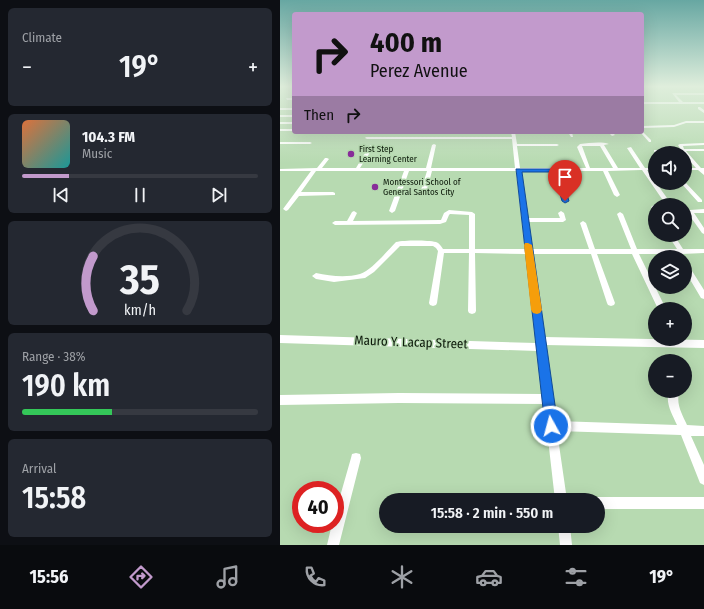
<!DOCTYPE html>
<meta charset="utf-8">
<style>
body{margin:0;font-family:"Fira Sans Condensed",sans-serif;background:#242831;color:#f1f3f6;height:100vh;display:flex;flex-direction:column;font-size:15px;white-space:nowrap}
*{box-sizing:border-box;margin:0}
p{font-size:13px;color:#9ea1a6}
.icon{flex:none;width:22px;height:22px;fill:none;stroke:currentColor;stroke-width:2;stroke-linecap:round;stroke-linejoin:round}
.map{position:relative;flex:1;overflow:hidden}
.drawer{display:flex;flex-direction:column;gap:8px;padding:8px;background:#0d0f14;width:280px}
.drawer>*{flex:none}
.hud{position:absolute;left:12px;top:12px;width:352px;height:122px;border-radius:4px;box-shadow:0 4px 16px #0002;background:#c29acc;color:#111;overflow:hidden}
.buttons{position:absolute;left:368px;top:146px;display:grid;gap:8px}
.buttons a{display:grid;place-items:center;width:44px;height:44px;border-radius:50%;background:#171b24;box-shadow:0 4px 16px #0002;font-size:20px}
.speed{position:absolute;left:12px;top:481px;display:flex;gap:8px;font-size:20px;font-weight:700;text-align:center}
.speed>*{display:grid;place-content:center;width:52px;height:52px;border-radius:50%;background:#171b24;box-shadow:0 4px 16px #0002;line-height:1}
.speed .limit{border:6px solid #d22;background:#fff;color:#111}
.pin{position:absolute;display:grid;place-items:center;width:34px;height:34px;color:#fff;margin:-41px -17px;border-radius:50% 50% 50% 0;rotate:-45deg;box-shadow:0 0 4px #0007}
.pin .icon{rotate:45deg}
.me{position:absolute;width:44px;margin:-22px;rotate:353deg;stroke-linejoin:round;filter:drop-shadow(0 0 3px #0008)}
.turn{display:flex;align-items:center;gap:14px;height:84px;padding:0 12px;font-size:18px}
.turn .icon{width:52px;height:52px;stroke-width:2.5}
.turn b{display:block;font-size:28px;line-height:34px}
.then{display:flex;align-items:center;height:38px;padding:0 12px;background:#0003;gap:8px;font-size:15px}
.big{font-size:30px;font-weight:600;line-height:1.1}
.drawer .card{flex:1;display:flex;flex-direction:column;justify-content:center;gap:6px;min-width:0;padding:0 14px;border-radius:6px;background:#242831}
.drawer .dial{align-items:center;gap:0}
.dial svg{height:104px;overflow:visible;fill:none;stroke:#363941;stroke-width:7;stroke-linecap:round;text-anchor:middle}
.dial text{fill:#f1f3f6;stroke:none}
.song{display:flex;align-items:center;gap:12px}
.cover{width:48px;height:48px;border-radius:6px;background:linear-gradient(135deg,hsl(20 70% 55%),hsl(180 70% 35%))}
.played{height:4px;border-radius:2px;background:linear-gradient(90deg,#c29acc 20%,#363941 20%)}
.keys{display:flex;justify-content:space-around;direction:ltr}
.heat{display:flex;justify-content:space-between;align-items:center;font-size:22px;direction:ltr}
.charge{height:6px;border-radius:3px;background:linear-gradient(90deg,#34c759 38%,#363941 0)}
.trip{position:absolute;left:99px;top:493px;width:226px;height:40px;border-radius:20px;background:#171b24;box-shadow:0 4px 16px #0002;font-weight:600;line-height:40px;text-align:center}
.tab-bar{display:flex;height:64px;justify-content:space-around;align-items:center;background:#090b0e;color:#9ea1a6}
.tab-bar .icon{width:28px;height:28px}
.tab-bar .current{color:#c29acc}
.tab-bar b{font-size:18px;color:#f1f3f6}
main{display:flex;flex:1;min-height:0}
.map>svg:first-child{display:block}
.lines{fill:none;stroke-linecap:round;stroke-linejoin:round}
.minor{fill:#fff;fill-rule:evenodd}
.route{fill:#1a73e8;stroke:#114b97}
.slow{fill:#f59e0b}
.poi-dot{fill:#882d99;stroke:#b7dab1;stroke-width:1.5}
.labels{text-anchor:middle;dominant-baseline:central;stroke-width:3;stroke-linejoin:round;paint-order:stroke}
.far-poi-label{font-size:9px;fill:#0c190a;stroke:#b7dab1;text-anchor:start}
.near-street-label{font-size:13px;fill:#0c190a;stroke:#b7dab1}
</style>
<main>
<section class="drawer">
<div class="card"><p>Climate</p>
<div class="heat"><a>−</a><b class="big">19°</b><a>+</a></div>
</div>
<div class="card">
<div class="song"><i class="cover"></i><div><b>104.3 FM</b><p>Music</p></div></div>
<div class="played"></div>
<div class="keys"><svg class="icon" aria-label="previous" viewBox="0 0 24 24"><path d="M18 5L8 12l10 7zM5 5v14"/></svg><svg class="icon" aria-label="pause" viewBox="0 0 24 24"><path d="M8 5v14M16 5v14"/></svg><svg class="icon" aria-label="next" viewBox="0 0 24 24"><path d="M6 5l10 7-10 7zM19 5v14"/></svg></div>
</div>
<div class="card dial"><svg viewBox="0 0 100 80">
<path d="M14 69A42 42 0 1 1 86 69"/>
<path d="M14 69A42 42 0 0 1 14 27" stroke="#c29acc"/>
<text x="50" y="56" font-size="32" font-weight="700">35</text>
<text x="50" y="72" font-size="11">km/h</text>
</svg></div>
<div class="card"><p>Range · 38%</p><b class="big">190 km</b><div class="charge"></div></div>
<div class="card"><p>Arrival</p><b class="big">15:58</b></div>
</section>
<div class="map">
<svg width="424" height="545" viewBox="0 0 424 545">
<rect width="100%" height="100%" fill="#b7dab1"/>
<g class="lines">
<path class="minor" d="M392,93H424V95H396L403,102H424V104H362V102H399Z
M6,98H14V100H7Z
M418,107H420L424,110V113L418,109Z
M0,108H14V110H0Z
M0,115H14V117H0Z
M406,121H424V123H406L394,127L362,128V126L394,125Z
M0,122H14V124H0Z
M0,129H14V131H0Z
M362,131L371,140V142H369L361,133L360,132H362Z
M231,132H235L237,144H277L279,145L277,146H237L240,168H306L297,147L300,144C309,143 321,141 329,144L324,145L338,168H360L347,148L351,147L365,168H375V170H367L387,198L384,200L382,199L362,170L328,171L340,195L337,197L334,195L323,171H280L288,201L285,203L282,201L275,171H240L247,218H280L278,213L281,211L284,213L286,220L283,222H248L252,249H309L300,223L303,221L306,223L315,249H351L337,214L340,212L343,214L357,249H397L388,235H394L403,249H424V253L402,254H359L386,309H378L352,254H317L335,303L334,305L331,306L328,305L327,303L311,254H252L264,337L424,340V348L265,345L276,421L397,425C392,414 385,403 389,391H400C395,403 402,414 407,425L424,426V436H411L424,465V485L420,483L401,435L277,431L287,500H275L264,404L119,403L0,405V395L119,393L262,394L257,351L0,343V335L256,343L246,254L195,253L196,311L195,313L192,314L189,313L188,311L189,253H164L157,303L156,305L153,306L150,305L149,303L158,251L156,248L153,246H120L94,272L85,278L54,282L36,279L32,276L36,273C50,276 66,278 80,274C92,270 107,251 116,242C125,240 147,240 156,242C159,243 161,246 163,249H189V215L170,214L169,215L166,222L160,224L55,225L52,223L55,221H67L72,212L74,211L77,213L73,221L160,220H161L164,213L169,210L192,212L195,214V249H245L236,171H152L147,190L144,192L141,190L147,171H129L115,211L112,213L109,211L124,171H36L21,192H53L55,193V195L19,196L8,210L6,211L3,209L31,171H0V169L37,168L45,158H47L49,159L42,168H76L90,145H92L94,146L80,168H146L152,145L154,144L156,145L151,168H235L232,139H87L85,138L86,137H232ZM302,146H320L333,168H310Z
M288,132H292L293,137H291Z
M328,132H332L335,135L332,136Z
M0,142H30L32,143L30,144H0Z
M424,143V145L403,146L404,149H424V151H406L421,168H424V175L418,170H405V168H416L405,156V153H403L398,145L400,144Z
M374,150H378L380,153H375L374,151Z
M405,182L422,200V202H418L401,183H405Z
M374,205L375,206V211L373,210L371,207Z
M424,209V213H414L424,228V234L422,233L407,212L410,210Z
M405,263H407L424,290V299L421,298L405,271Z
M76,453L80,454L81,458L59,545H47L52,524H55V514L71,458L72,454Z
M318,497H424V509H318V500H313Z
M278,526H290L292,545H280Z"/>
</g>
<linearGradient id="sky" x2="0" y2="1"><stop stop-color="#67a7a2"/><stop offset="0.53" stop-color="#dfeedc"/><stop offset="1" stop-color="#dfeedc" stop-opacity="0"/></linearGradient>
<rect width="424" height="163" fill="url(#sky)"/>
<path class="route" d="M236,169H279L289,201L285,203L282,201L274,172H242L278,426L276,430L271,432L267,430L265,426Z"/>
<path class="slow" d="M245,243H248L252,245L262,310L260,313L257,314L253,313L251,310L244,245Z"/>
<g class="poi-dot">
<circle cx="71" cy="154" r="4"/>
<circle cx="95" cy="187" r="4"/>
</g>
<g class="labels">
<g class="far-poi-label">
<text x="79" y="149">First Step<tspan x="79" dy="10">Learning Center</tspan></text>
<text x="103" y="182">Montessori School of<tspan x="103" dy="10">General Santos City</tspan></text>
</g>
<g class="near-street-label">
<text transform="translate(131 342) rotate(2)">Mauro Y. Lacap Street</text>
</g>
</g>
</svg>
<div class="buttons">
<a><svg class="icon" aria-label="sound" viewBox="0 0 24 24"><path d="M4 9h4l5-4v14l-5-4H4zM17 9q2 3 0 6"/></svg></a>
<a><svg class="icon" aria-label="search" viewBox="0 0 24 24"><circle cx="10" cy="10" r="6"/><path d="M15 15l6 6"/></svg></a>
<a><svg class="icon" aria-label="layers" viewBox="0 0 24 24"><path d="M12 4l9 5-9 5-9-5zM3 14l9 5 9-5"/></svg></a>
<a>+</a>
<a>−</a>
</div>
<div class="speed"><div class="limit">40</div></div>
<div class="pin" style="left:285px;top:201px;background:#d93025"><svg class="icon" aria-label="arrive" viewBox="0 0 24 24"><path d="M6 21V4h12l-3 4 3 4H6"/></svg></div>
<svg class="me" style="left:271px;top:426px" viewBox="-20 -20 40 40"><circle r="17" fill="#1a73e8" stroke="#fff" stroke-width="3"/><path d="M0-11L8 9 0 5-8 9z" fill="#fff"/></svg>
<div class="trip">15:58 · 2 min · 550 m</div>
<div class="hud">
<div class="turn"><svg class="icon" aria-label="right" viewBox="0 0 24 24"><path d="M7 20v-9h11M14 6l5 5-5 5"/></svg><div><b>400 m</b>Perez Avenue</div></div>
<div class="then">Then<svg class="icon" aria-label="right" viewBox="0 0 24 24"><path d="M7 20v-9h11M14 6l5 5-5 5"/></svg></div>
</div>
</div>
</main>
<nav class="tab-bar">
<b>15:56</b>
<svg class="icon current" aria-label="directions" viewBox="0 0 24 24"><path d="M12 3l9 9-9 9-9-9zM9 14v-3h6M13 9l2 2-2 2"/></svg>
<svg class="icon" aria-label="music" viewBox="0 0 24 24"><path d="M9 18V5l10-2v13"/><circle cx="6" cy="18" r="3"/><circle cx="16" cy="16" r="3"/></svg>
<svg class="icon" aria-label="phone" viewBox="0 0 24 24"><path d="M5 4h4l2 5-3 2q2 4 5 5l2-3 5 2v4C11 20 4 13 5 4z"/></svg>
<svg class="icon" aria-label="climate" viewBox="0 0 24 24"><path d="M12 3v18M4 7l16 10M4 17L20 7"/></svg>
<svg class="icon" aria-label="car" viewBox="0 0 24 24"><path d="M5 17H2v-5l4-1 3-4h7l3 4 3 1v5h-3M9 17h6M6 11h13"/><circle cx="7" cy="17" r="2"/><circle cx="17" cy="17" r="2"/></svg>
<svg class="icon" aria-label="filters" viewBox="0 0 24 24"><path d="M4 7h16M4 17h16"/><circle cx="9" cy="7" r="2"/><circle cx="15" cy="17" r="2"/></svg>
<b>19°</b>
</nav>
